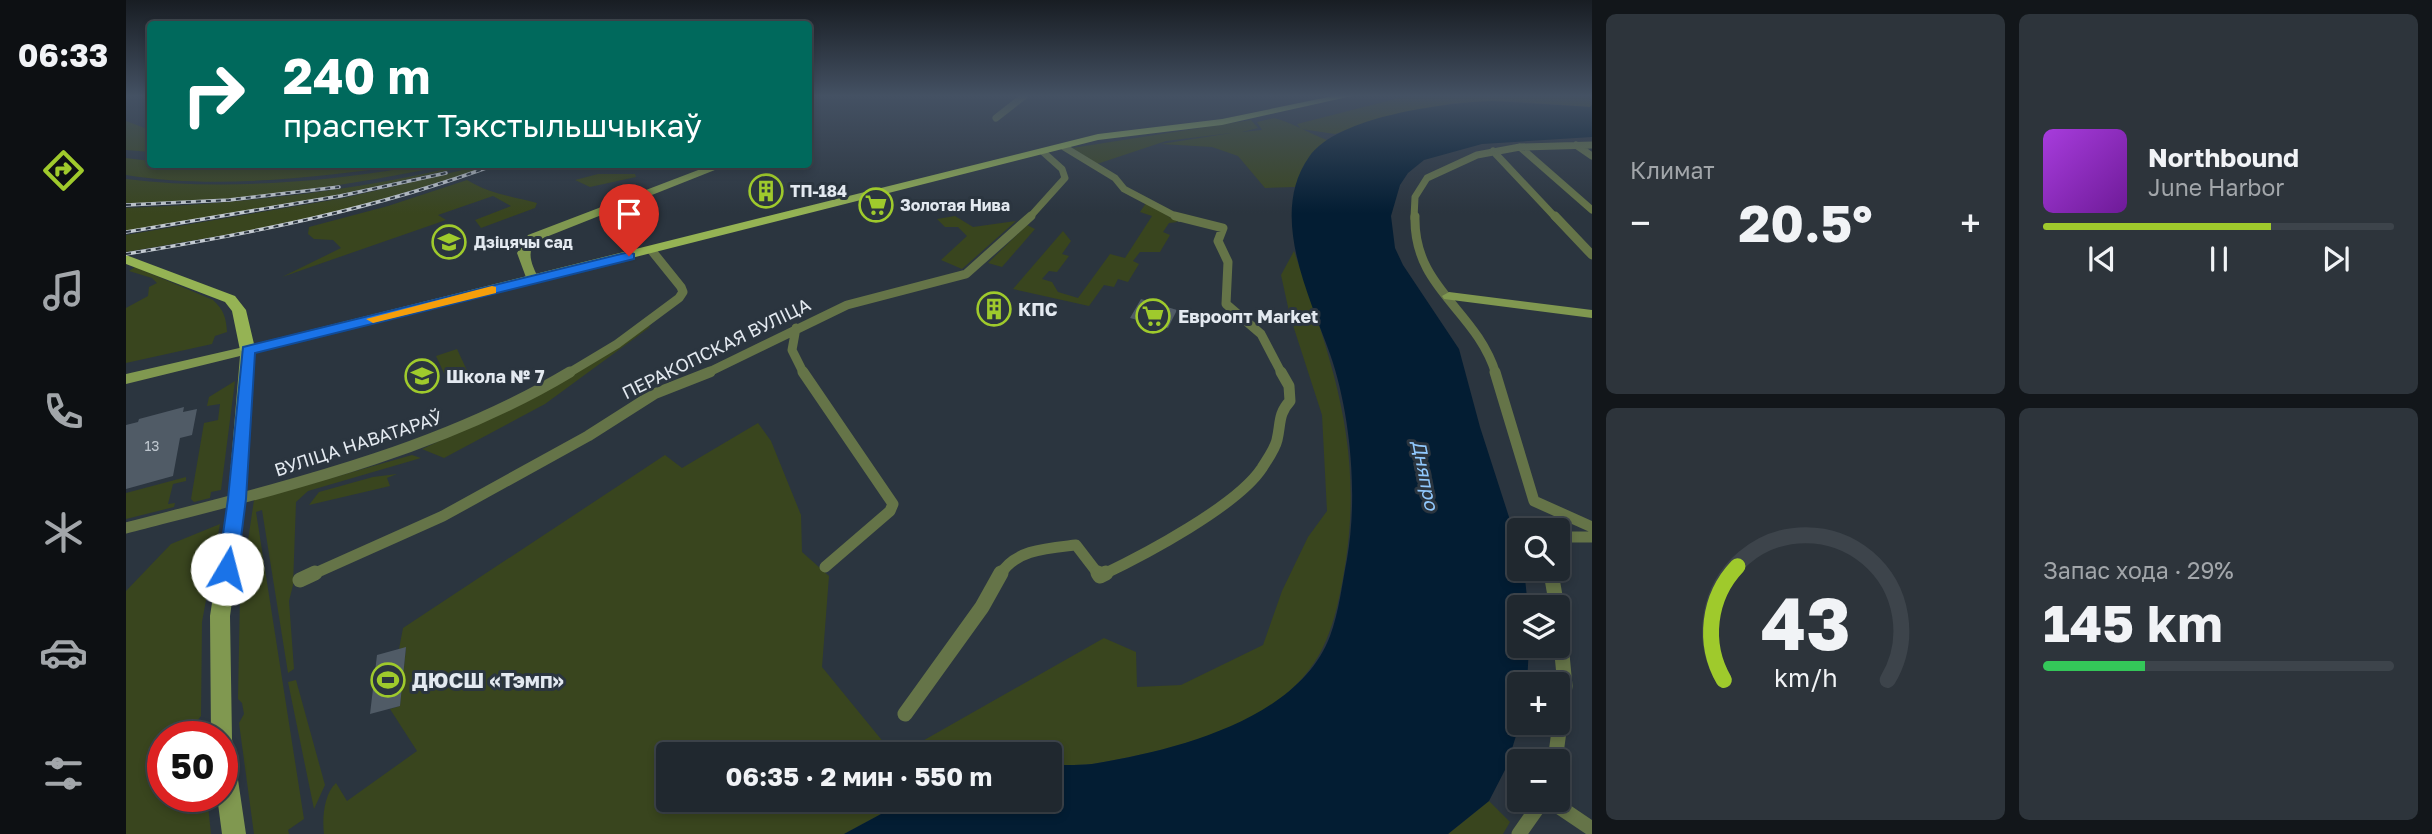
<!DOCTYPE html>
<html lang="ru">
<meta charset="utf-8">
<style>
body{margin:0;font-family:"Golos Text",sans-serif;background:#2d343b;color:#f1f3f6;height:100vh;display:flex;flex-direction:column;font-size:26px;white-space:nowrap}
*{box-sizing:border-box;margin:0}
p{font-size:23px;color:#a2a6aa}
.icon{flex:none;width:38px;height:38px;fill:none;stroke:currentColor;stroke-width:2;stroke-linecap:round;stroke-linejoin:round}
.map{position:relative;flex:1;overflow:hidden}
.sheet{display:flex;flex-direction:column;gap:14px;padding:14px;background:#12161a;width:840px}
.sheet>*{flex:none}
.guide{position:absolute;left:21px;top:21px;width:665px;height:147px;border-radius:7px;box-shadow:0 4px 10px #0003,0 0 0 2px #3d444b;background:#00695c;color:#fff;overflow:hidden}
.tools{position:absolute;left:1381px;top:518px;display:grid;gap:14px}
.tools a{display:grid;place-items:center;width:63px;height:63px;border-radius:7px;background:#20282f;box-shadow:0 4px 10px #0003,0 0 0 2px #3d444b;font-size:35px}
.speed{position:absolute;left:21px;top:721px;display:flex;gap:14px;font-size:35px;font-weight:700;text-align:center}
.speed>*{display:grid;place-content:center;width:91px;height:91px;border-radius:50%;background:#20282f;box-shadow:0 4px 10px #0003,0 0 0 2px #3d444b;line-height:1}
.speed .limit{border:10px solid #d22;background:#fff;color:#111}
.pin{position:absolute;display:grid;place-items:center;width:60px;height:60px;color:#fff;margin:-72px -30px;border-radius:50% 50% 50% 0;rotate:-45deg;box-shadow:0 0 7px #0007}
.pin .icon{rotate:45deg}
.me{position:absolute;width:77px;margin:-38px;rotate:8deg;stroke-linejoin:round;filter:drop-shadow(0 0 5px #0008)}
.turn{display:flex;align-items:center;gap:24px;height:147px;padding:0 21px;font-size:32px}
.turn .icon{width:91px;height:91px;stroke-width:2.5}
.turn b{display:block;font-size:49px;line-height:60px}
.big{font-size:52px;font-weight:700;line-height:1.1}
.sheet .card{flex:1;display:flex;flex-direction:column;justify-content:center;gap:10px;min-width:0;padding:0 24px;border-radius:10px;background:#2d343b}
.sheet .dial{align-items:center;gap:0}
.dial svg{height:182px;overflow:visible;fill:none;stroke:#3d444b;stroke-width:7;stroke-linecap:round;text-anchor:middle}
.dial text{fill:#f1f3f6;stroke:none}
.song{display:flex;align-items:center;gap:21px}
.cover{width:84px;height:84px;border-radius:10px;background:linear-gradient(135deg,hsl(280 70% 55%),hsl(280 70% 35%))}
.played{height:7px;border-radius:4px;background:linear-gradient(90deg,#9fca2c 65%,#3d444b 65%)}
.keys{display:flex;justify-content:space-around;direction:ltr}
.heat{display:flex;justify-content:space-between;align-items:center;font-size:38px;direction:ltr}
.charge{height:10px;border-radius:5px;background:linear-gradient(90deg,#34c759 29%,#3d444b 0)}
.sheet .tiles{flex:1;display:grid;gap:14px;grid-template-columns:repeat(2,1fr)}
.trip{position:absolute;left:530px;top:742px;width:406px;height:70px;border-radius:7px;background:#20282f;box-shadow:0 4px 10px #0003,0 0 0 2px #3d444b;font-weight:700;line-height:70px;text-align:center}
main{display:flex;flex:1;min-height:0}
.tabs{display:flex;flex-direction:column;width:126px;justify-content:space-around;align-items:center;background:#0d1013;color:#a2a6aa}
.tabs .icon{width:49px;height:49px}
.tabs .active{color:#9fca2c}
.tabs b{font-size:32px;color:#f1f3f6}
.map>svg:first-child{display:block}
.green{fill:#39451e}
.water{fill:#031d33}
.building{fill:#505b66}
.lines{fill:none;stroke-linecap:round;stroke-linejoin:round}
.street-far3{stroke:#657448;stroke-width:7}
.street-far2{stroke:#657448;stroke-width:9}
.street-far1{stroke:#657448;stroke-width:11}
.street{stroke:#657448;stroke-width:15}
.secondary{fill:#809850;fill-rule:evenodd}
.primary{fill:#95b354;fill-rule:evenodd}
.rail-casing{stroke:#c3cad1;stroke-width:3.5}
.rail{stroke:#2b353f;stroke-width:2;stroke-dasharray:5;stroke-linecap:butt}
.route{fill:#1a73e8;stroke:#114b97;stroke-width:2}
.slow{fill:#f59e0b}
.labels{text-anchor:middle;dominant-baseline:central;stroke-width:6;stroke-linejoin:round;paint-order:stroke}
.number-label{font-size:14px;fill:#bec6ce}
.far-poi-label{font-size:16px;font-weight:bold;fill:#e3e9f0;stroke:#2b353f;text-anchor:start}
.poi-label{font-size:18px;font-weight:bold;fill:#e3e9f0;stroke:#2b353f;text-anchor:start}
.street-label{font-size:18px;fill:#e3e9f0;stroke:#2b353f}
.water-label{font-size:19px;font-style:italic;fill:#91c9fe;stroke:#2b353f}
.near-poi-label{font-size:21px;font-weight:bold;fill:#e3e9f0;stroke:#2b353f;text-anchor:start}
</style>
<main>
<nav class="tabs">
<b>06:33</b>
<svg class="icon active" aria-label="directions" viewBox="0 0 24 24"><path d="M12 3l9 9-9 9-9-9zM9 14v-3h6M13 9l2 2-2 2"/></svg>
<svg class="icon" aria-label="music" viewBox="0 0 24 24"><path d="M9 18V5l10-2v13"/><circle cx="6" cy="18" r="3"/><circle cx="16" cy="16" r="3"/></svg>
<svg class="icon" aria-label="phone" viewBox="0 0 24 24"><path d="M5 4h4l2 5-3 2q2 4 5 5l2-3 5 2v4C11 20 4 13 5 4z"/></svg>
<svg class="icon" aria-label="climate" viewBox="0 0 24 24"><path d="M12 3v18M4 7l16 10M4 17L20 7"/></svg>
<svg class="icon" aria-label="car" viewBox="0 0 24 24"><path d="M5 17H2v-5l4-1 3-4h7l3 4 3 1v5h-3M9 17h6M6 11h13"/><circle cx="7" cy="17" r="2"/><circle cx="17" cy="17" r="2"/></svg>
<svg class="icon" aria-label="filters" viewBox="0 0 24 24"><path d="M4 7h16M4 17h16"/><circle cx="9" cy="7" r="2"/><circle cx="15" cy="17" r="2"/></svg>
</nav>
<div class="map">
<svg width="1466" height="834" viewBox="0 0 1466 834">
<rect width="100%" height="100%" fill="#2b353f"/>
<path class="green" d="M1281,96H1463L1465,107L1386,101L1327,103L1247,121L1209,134L1175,129L1171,124Z
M1148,118C1167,123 1182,133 1201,140C1184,153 1177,168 1169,187L1139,188L1112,156L1086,147L1035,144L1105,133L1040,141L971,164L946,148L1125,120L1132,128L1116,132L1136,130L1131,122Z
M0,121L24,130V152L0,150Z
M0,158L24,161V164L282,165C190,177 92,190 0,175Z
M302,164L324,165C218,186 109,204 0,203V179C99,191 204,182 302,164Z
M362,164L369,165L235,206L141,228L0,252V235L218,198Z
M338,165H347L198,198L0,231V208C114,204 227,191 338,165Z
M472,174H509L510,177L464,187L449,180Z
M341,180C364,194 385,196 411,203L409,208L355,228L349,220L385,206L367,196L312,215L320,220L156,277L215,248L207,240L188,239L182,234L183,227L262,206Z
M1020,203L1052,222L1043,223L1037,232L1044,235L1034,252H1014L1007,261L1013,264L1002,282L992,279L988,287L978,285L963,306L887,289L937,231L945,241L936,254L943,256L931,272L923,271L916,279L926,282L932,292L952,298L984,254L999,258L1026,216L1014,212Z
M829,216L847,227L890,221L836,269L815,260L841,236L832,227H819L811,219Z
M901,225L909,229L876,267L862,263Z
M1168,251C1208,367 1240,453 1217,578C1207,633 1195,670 1147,704C1103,736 1025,754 972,763C956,766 940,764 924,766V754H542V800H781L718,834H198C196,818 198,794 210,783L221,801L291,751L264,709L274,706L280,648L273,649L277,628L539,455L556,468L632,423L645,441L675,515L676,552L703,576L696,667L763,749L793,743L978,638L1010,652L1011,687L1055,685L1137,645L1156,591L1182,537L1201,511L1196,415L1164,316L1155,275Z
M9,267L87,300C98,310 100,318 101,332L89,336L86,344L0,363V308L22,296L23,287L31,283L26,278L3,271Z
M522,323L524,327L419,404L318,458L296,449L412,395Z
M331,349L344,377L323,384L310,356Z
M109,381L95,490L85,492L84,498L68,502L65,499L78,423L92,420L94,404L81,406L83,397Z
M286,455L295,458L182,491L170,502L167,585L163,601L168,669L162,673L136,510L130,512L178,819L162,830L163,834H128L113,723L118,714L116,703L112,699L114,594L128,500Z
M271,474L261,478L264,486L183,505L193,492L247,477Z
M60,477V481L47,484L42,504L49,503L48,507L0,519V493Z
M94,524L76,622L75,716L68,725L74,737H37V796H81L85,834H0V591L45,544Z
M170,680L199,785L188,809L162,682Z
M1363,801L1384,822L1377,834H1322Z"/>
<path class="water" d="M1366,101L1464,107L1466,104V137L1356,144L1298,160L1282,173L1274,185L1265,216L1269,248L1277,265L1333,349L1354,427L1393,548V569H1398L1402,607H1393V646H1403L1401,684H1393L1394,723L1380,768L1363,801L1322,834H718L781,800H924V766C940,764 956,766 972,763C1050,750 1173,719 1204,636C1213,612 1216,584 1221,559C1232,497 1225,414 1204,354C1184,297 1142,215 1183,157C1211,116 1319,103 1366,101Z"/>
<path class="building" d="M1015,299L1051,310L1042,328L1004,318Z
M58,407L57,412L71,409L66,435L54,438L47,476L0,489V425L12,422L13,419Z
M280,647L274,706L244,714L251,655Z"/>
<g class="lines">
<path class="street-far3" d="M870,118L898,96
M1450,145L1466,156
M938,147L989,178L998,189L1053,218
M1394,147L1466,210
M1367,151L1430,218
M903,218L939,178L936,169L917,152
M1288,218L1289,197L1301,178L1351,155L1394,147L1466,145"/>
<path class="street-far2" d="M1049,216L1097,228L1092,241L1102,262L1100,304L1135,334L1156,374
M1289,216C1287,289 1350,309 1370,374
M1429,216L1466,255
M670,328L666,350L678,374
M441,374L491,344L553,298L557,292L555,287L526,251
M579,374L721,305L840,274L905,216"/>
<path class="street-far1" d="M677,372L767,504L764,511L699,567
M1369,372L1408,501L1466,527
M0,528C150,489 309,453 444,372
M1432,537H1466
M1424,569L1425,575
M185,575L317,516L462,436L528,394L584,372
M874,575C889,549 924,548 950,545L973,575
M976,575C1018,555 1111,506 1136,468C1141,460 1149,449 1151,440C1155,423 1152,414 1164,401L1163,386L1155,372"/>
<path class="street" d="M972,573L974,576L980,573
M1425,573L1431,607
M174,580L189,573
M779,714L856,607L875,573
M1429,761L1439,686L1432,612
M1423,800L1466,829
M1393,834L1417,800"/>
<path class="secondary" d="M588,164H604L410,241C399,254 407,266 413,280L407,284L401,280L391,253L402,235Z
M1323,292L1466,310V318L1318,299L1316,296Z
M122,346L129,350L120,499L104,616L106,739L120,834H96L91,796H96V737H85L84,616L102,499L114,356L0,384V374Z"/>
<path class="primary" d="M1207,96H1226L1096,125L972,140L122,355L114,350L106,311L99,302L0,264V255L109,296L120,310L128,344L972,134L1096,119Z"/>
<defs>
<path id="rail" d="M0,205L103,200L213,187
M0,232L214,196L320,173
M0,254C127,233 250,209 371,164"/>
</defs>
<use href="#rail" class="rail-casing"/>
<use href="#rail" class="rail"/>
</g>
<linearGradient id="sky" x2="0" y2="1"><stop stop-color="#181d23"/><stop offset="0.45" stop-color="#445163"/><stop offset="1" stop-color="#445163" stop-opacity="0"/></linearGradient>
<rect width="1466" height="213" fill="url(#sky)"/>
<path class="route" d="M503,252L508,254V259L129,353L120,499L111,569L108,575H94L92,569L102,499L117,347Z"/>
<path class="slow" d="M366,286L370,287V293L247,323L240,319Z"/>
<defs>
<symbol id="building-ring" viewBox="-11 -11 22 22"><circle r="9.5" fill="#2b353f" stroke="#9fca2c" stroke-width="1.5"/><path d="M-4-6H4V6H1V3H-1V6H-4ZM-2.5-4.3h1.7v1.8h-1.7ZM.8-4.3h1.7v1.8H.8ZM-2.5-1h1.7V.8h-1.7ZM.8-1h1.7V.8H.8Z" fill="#9fca2c"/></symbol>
<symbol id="supermarket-ring" viewBox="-11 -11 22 22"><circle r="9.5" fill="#2b353f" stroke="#9fca2c" stroke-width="1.5"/><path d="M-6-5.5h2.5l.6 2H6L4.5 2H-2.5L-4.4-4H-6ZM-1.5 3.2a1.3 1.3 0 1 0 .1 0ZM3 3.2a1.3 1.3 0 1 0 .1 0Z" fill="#9fca2c"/></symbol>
<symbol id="school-ring" viewBox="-11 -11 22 22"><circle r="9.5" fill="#2b353f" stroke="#9fca2c" stroke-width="1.5"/><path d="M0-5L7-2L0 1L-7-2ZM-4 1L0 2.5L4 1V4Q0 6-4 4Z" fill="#9fca2c"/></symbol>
<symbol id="stadium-ring" viewBox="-11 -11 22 22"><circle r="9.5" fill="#2b353f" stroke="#9fca2c" stroke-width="1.5"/><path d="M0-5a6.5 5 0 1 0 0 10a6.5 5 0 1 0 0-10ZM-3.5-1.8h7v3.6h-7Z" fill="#9fca2c"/></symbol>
</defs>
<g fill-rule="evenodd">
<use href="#building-ring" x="621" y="172" width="38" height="38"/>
<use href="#supermarket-ring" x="731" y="186" width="38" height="38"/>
<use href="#school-ring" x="304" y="223" width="38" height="38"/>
<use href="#building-ring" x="849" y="290" width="38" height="38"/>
<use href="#supermarket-ring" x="1008" y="297" width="38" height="38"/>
<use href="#school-ring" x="277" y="357" width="38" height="38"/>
<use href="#stadium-ring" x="243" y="661" width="38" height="38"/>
</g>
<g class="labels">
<g class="number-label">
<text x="26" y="445">13</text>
</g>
<g class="far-poi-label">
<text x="664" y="191">ТП-184</text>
<text x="774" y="205">Золотая Нива</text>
<text x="348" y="242">Дзіцячы сад</text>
</g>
<g class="poi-label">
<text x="892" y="309">КПС</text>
<text x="1052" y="316">Евроопт Market</text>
<text x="320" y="376">Школа № 7</text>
</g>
<g class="street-label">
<text transform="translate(590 348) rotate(-26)">ПЕРАКОПСКАЯ ВУЛІЦА</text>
<text transform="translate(232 443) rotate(-18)">ВУЛІЦА НАВАТАРАЎ</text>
</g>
<g class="water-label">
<text transform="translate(1300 475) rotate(79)">Дняпро</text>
</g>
<g class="near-poi-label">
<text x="286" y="680">ДЮСШ «Тэмп»</text>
</g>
</g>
</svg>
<div class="tools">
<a><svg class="icon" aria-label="search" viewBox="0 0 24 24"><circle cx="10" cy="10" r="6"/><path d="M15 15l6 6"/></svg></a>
<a><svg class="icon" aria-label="layers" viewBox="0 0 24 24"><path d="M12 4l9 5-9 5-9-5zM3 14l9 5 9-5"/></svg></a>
<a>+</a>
<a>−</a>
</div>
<div class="speed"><div class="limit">50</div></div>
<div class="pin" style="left:503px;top:256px;background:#d93025"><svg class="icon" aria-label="arrive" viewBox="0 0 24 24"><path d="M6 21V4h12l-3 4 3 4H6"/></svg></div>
<svg class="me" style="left:101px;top:569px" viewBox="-20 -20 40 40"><circle r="19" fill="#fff"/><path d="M0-13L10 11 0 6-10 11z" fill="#1a73e8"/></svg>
<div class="trip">06:35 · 2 мин · 550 m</div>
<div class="guide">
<div class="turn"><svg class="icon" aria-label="right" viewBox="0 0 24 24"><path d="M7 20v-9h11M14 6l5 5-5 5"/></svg><div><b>240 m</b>праспект Тэкстыльшчыкаў</div></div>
</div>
</div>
<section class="sheet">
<div class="tiles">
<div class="card"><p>Климат</p>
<div class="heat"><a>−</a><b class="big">20.5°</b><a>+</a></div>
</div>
<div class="card">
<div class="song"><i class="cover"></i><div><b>Northbound</b><p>June Harbor</p></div></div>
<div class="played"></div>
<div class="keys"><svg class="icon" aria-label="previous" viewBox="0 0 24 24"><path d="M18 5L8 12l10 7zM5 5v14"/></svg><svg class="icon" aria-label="pause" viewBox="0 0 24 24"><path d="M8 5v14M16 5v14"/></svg><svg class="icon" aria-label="next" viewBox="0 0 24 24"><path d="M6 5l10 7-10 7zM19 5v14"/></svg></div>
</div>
<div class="card dial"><svg viewBox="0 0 100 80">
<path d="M14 69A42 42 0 1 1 86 69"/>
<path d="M14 69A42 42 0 0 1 20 19" stroke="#9fca2c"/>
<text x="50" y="56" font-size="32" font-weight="700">43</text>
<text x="50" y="72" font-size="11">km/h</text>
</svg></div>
<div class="card"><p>Запас хода · 29%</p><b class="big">145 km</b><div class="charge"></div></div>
</div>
</section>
</main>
